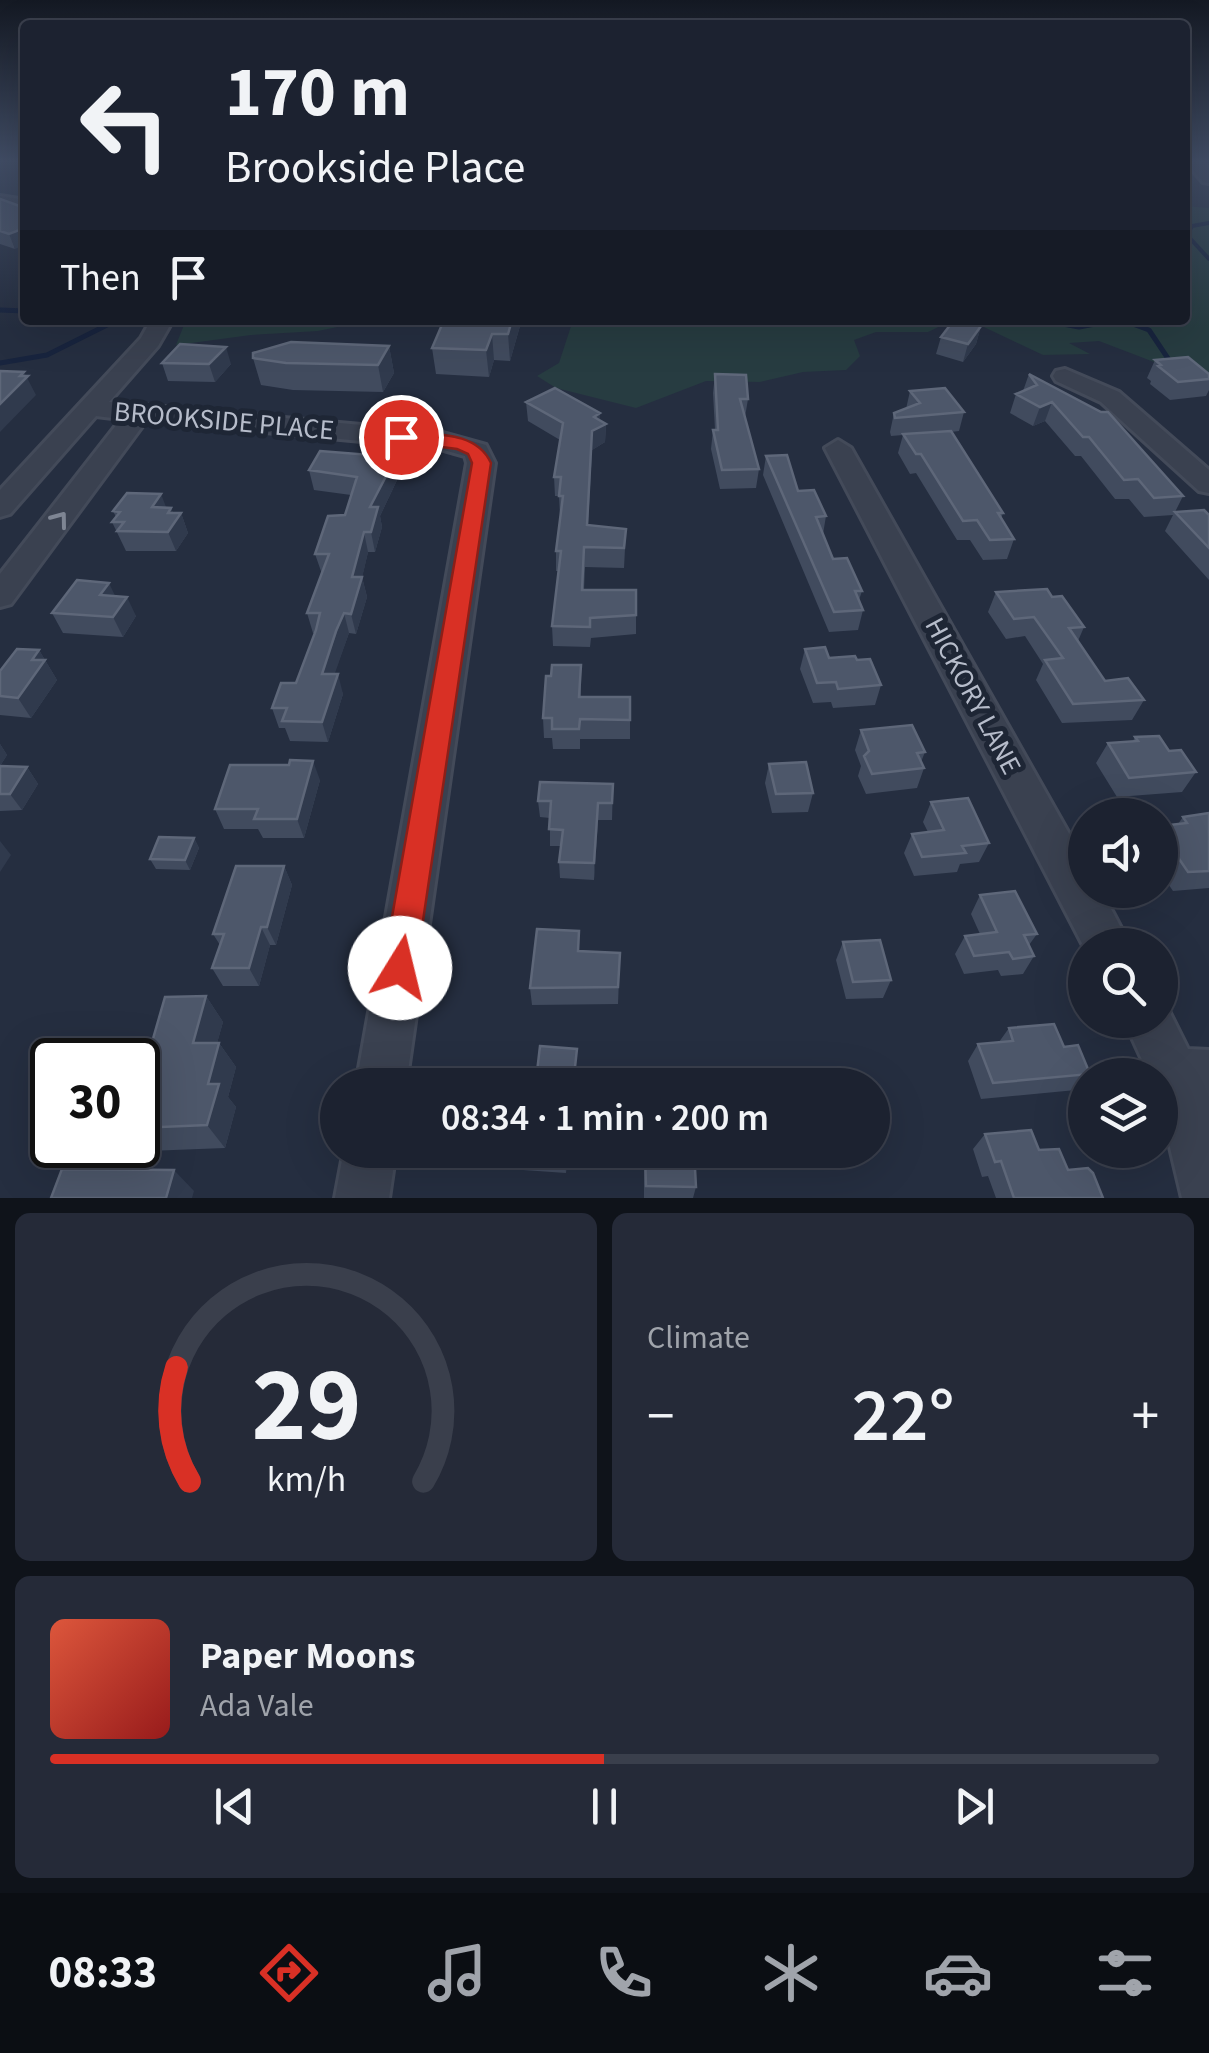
<!DOCTYPE html>
<meta charset="utf-8">
<style>
body{margin:0;font-family:"Source Sans 3",sans-serif;background:#252a38;color:#f1f3f6;height:100vh;display:flex;flex-direction:column;font-size:38px;white-space:nowrap}
*{box-sizing:border-box;margin:0}
p{font-size:32px;color:#a0a4ab}
.icon{flex:none;width:55px;height:55px;fill:none;stroke:currentColor;stroke-width:2;stroke-linecap:round;stroke-linejoin:round}
.map{position:relative;height:1198px;overflow:hidden}
.side{display:flex;flex-direction:column;gap:15px;padding:15px;background:#0f131a;flex:1}
.side>*{flex:none}
.hud{position:absolute;left:20px;top:20px;width:1170px;height:305px;border-radius:10px;box-shadow:0 10px 40px #0002,0 0 0 2px #3a3f4c;background:#1c2230;color:#f1f3f6;overflow:hidden}
.tools{position:absolute;left:1068px;top:798px;display:grid;gap:20px}
.tools a{display:grid;place-items:center;width:110px;height:110px;border-radius:50%;background:#1c2230;box-shadow:0 10px 40px #0002,0 0 0 2px #3a3f4c;font-size:50px}
.speed{position:absolute;left:30px;top:1038px;display:flex;gap:20px;font-size:50px;font-weight:700;text-align:center}
.speed>*{display:grid;place-content:center;width:130px;height:130px;border-radius:50%;background:#1c2230;box-shadow:0 10px 40px #0002,0 0 0 2px #3a3f4c;line-height:1}
.speed .limit{border:5px solid #111;border-radius:15px;background:#fff;color:#111}
.pin{position:absolute;display:grid;place-items:center;width:85px;height:85px;color:#fff;margin:-42px;border:5px solid #fff;border-radius:50%;box-shadow:0 2px 10px #0007}
.me{position:absolute;width:110px;margin:-55px;rotate:9deg;stroke-linejoin:round;filter:drop-shadow(0 0 8px #0008)}
.turn{display:flex;align-items:center;gap:35px;height:210px;padding:0 40px;font-size:45px}
.turn .icon{width:130px;height:130px;stroke-width:2.5}
.turn b{display:block;font-size:70px;line-height:85px}
.then{display:flex;align-items:center;height:95px;padding:0 40px;background:#0003;gap:20px;font-size:38px}
.big{font-size:75px;font-weight:600;line-height:1.1}
.side .widget{flex:1;display:flex;flex-direction:column;justify-content:center;gap:15px;min-width:0;padding:0 35px;border-radius:15px;background:#252a38}
.side .dial{align-items:center;gap:0}
.dial svg{height:260px;overflow:visible;fill:none;stroke:#3a3f4c;stroke-width:7;stroke-linecap:round;text-anchor:middle}
.dial text{fill:#f1f3f6;stroke:none}
.song{display:flex;align-items:center;gap:30px}
.cover{width:120px;height:120px;border-radius:15px;background:linear-gradient(135deg,hsl(10 70% 55%),hsl(0 70% 35%))}
.played{height:10px;border-radius:5px;background:linear-gradient(90deg,#d93025 50%,#3a3f4c 50%)}
.keys{display:flex;justify-content:space-around;direction:ltr}
.heat{display:flex;justify-content:space-between;align-items:center;font-size:55px;direction:ltr}
.side .tiles{flex:1;display:grid;gap:15px;grid-template-columns:1fr 1fr}
.widget:last-child{grid-column:span 2}
.trip{position:absolute;left:320px;top:1068px;width:570px;height:100px;border-radius:50px;background:#1c2230;box-shadow:0 10px 40px #0002,0 0 0 2px #3a3f4c;font-weight:600;line-height:100px;text-align:center}
.dock{display:flex;height:160px;justify-content:space-around;align-items:center;background:#0b0e13;color:#a0a4ab}
.dock .icon{width:70px;height:70px}
.dock .current{color:#d93025}
.dock b{font-size:45px;color:#f1f3f6}
.map>svg:first-child{display:block}
.green{fill:#273c41}
.lines{fill:none;stroke-linecap:round;stroke-linejoin:round}
.stream-far1{stroke:#18243e;stroke-width:4}
.stream{stroke:#18243e;stroke-width:5}
.minor-casing{stroke:#434a59;stroke-width:6}
.minor{fill:#3a4150;fill-rule:evenodd}
.wall{fill:#414b5e}
.shaded-wall{fill:#303a4d}
.building{fill:#4d576a;stroke:#5e6779;stroke-width:2.5}
.oneway{stroke:#7e8593}
.route{fill:#d93025;stroke:#8d1f18;stroke-width:2.5}
.labels{text-anchor:middle;dominant-baseline:central;stroke-width:10;stroke-linejoin:round;paint-order:stroke}
.street-label{font-size:28px;fill:#b6bcca;stroke:#1e2635}
</style>
<div class="map">
<svg width="1209" height="1198" viewBox="0 0 1209 1198">
<rect width="100%" height="100%" fill="#252e40"/>
<path class="green" d="M1185,206L1209,208V383L1099,341L1069,343L1090,354L1043,355L969,320H1185Z
M186,320H371L318,331L251,335L176,345Z
M573,320H953L928,332H876L854,340L860,356L846,370L803,372L760,382L706,381L636,408L556,388L537,376L559,363Z"/>
<g class="lines">
<path class="stream-far1" d="M1209,223L1192,226L1187,235L1209,259"/>
<path class="stream" d="M0,310L25,311
M1042,320L1079,327L1116,320
M1122,320L1149,330L1173,366
M0,363L47,355L117,320"/>
<defs>
<path id="minor" d="M1185,161H1201L1209,169V183L1203,182Z
M0,196L25,200V210L0,206Z
M151,320H173L158,346L109,402L439,432L486,445L495,463L406,1085H356L467,463L465,456L437,448L146,421L11,604L0,607V574L121,419L96,416L10,514L0,517V490L141,338Z
M1065,369L1119,392L1209,470V493L1199,491L1101,402L1056,381L1053,376L1056,371Z
M838,440L851,448L1085,862V890H1101L1130,945H1085V949L825,448Z
M1160,1001L1165,1003L1188,1049L1209,1050V1198H1182L1160,1105V1075H1149L1124,1020H1160Z
M344,1150H396L389,1198H335Z"/>
</defs>
<use href="#minor" class="minor-casing"/>
<use href="#minor" class="minor"/>
</g>
<path class="wall" d="M0,199L15,249L0,244Z
M444,320H520V326L510,361L494,360L489,377L436,374L432,348Z
M981,326L976,344L963,362L936,354L941,337Z
M389,346L394,373L383,392L293,390L261,385L253,358Z
M1155,360L1209,374V390L1206,396L1170,400L1150,384L1151,381L1147,378Z
M162,363L231,364L215,382L168,381Z
M715,374L748,399L745,417L759,469L756,488L720,489L711,449L713,430H715L713,393Z
M1029,374L1183,496L1175,512L1209,515V580L1165,531L1173,515L1144,517L1129,499H1115L1081,456H1075L1045,421L1033,426L1010,413L1016,394L1023,391Z
M910,391L964,412L959,431L951,432L1003,513L1001,519L1014,539L1007,559L983,560L970,540H957L916,473L910,474L898,453L903,435L891,436L890,432L894,413L906,409Z
M526,402L600,420L606,424L605,442L592,450L588,525L626,529L624,568L585,567L584,590H636V634L591,638L590,647L553,646L552,626L558,571H556V551L560,516L559,496H555L554,477L560,440L528,421Z
M766,456L798,491L826,516L823,534L833,559L862,591L859,600L863,610L858,630L829,632L763,475Z
M396,457L399,476L380,516L382,527L375,552H368L362,577L367,597L356,634L349,633L334,674L343,694L328,742L290,741L285,728H279L272,708L296,683L316,633H313L307,613L322,574L315,554L345,515L351,495L314,490L309,470Z
M171,508L173,513H181L188,533L176,551H126L112,522L116,517L113,511Z
M996,592L1052,597L1084,627L1078,641L1105,681L1144,700L1132,720L1062,723L1036,680L1043,664L1025,636L1006,639L988,612Z
M115,596L136,616L123,637L63,633L52,613Z
M805,649L829,658L857,660L881,685L875,705L833,708L831,702L813,703L800,669Z
M39,650L57,680L31,718L0,715V671Z
M581,665V697L630,720V739H580V749H553L552,738H544L543,718L551,676Z
M861,730L925,752L921,762L924,768L917,788L866,794L858,776L861,766L855,750Z
M1135,737L1169,751L1196,772L1182,792L1117,797L1096,763L1108,743L1133,741Z
M0,744L7,755L0,766L27,767L38,784L22,810L0,811Z
M769,764L813,793L808,812L772,813L765,783Z
M320,780L304,838H263L258,829H224L215,809Z
M613,784L612,820H598L594,880L560,878L559,862L561,846H550V818L540,817L538,801Z
M931,802L989,843L979,862L960,864L957,872L914,876L904,853L912,834L928,832L923,822Z
M1209,813V888L1173,891L1160,872V826L1178,824L1183,817Z
M194,838L199,848L190,870L156,869L150,859Z
M284,866L292,885L276,945H270L259,986H223L212,968L220,945L213,934Z
M980,895L1037,934L1029,945L1034,956L1023,974L1001,976L998,970L964,974L955,954L965,936L980,934L971,914Z
M843,942L891,980L883,998L846,999L836,960Z
M580,951L620,953L618,1004L532,1005L530,988Z
M206,996L223,1022L217,1043H219L236,1067L228,1097L236,1107L225,1148L148,1151L138,1140V1091Z
M1009,1028L1064,1047L1090,1074L1085,1075V1080L1076,1090L981,1099L968,1061L978,1044L999,1042Z
M985,1134L1039,1150L1068,1170L1103,1198H996L988,1176L982,1177L973,1149Z
M568,1150L566,1173L523,1170L520,1156Z
M644,1150H694L696,1187L693,1198H644Z"/>
<path class="shaded-wall" d="M25,228V245L15,249L9,234Z
M512,320H520V326L510,361L508,334Z
M981,326L976,344L963,362L968,344Z
M492,334L494,360L489,377L486,350Z
M389,346L394,373L383,392L378,365Z
M226,347L231,364L215,382L209,364Z
M24,372L36,395L0,432V404Z
M1052,402L1045,421L1033,426L1040,407Z
M600,413V427L606,424L605,442L592,450L587,544L592,431L594,417Z
M396,457L399,476L380,516L382,527L375,552L371,532L370,507Z
M161,494L168,512L171,508L176,520L181,513L188,533L176,551L168,532L152,507Z
M364,532L368,552L361,583L362,577L367,597L356,634L351,614L352,577Z
M109,583L118,602L100,595Z
M127,597L136,616L123,637L113,617Z
M344,613L349,633L328,693L322,674Z
M39,650L57,680L31,718L18,698L32,660Z
M338,674L343,694L328,742L322,722Z
M0,744L7,755L0,766Z
M313,761L320,780L304,838L297,819Z
M27,767L38,784L22,810L10,794Z
M598,803V820L594,880V863Z
M194,838L199,848L190,870L185,860Z
M0,841L11,855L0,872Z
M284,866L292,885L276,945L267,927Z
M261,927L270,945L259,986L249,968Z
M206,996L223,1022L210,1068L193,1043Z
M219,1043L236,1067L228,1097L236,1107L225,1148L207,1125L208,1084Z
M565,1150H568L566,1173L565,1159Z
M174,1170L194,1191L192,1198H166Z"/>
<path class="building" d="M0,199L25,208V228L9,234L0,231Z
M444,320H512L508,334H492L486,350L432,348Z
M954,320L981,326L968,344L941,337Z
M291,342L389,346L378,365L286,363L253,358V353Z
M180,344L226,347L209,364L162,363Z
M1188,357L1209,374V379L1178,382L1158,366L1161,365L1155,360Z
M0,371L24,372L20,376H28L0,404Z
M715,374L746,375L748,399H740L759,469L722,470L713,430H718Z
M1029,374L1101,412H1108L1183,496L1154,498L1138,479L1124,480L1089,437H1083L1052,402L1040,407L1016,394L1037,385Z
M555,388L600,413L594,417L606,424L592,431L587,525L626,529L624,548L584,547L582,590H636V615L590,618V627L552,626L561,551H556L563,496H559L561,477H554L563,423L526,402Z
M945,388L964,412L895,418L894,413L920,403L910,391Z
M951,431L1003,513H998L1014,539L990,540L977,520L963,521L921,454H916L903,434Z
M320,451L396,457L370,507H378L371,532H364L352,577H362L351,614L344,613L336,631L322,674H338L322,722L282,721L287,708H272L281,683H296L316,630L320,613H307L329,554H315L328,516L345,515L357,477L309,470Z
M787,455L798,491L814,490L826,516L816,517L833,559L847,558L862,591H855L863,610L834,612L766,456Z
M127,493L161,494L152,507L171,508L168,513H181L168,532L117,531L124,522H112L120,512L113,511Z
M1204,510L1209,515V548L1175,512Z
M77,580L109,583L100,595L127,597L113,617L52,613Z
M1047,589L1052,597L1062,596L1084,627L1069,628L1105,681L1128,678L1144,700L1073,704L1045,660L1063,658L1034,617L1014,619L996,592Z
M825,647L829,658L855,656L857,660L870,659L881,685L838,689L836,682L817,683L805,649Z
M17,649L39,650L32,660H45L18,698L0,696V671Z
M552,665H581L579,697H630V720L580,719L579,729H552V718H543L546,676H551Z
M912,725L925,752L917,753L924,768L872,774L864,756L869,751L861,730Z
M1159,736L1169,751L1181,750L1196,772L1129,778L1108,743L1138,741L1135,737Z
M290,760L313,761L297,819H254L258,809H215L230,765H289Z
M806,762L813,793L776,794L769,764Z
M0,766L27,767L10,794H0Z
M540,782L613,784L612,803H598L594,863L559,862L563,830L549,829L551,801H538Z
M968,798L989,843L962,846L966,853L922,857L912,834L944,830L931,802Z
M1209,813V871L1188,872L1160,831V826L1187,823L1183,817Z
M159,837L194,838L185,860L150,859Z
M236,866H284L267,927H261L249,968H212L224,934H213Z
M1015,891L1037,934L1024,935L1034,956L1013,959L1009,952L974,956L965,936L997,932L980,895Z
M537,929L579,931L578,951L620,953L618,987L530,988Z
M880,940L891,980L853,982L843,942Z
M206,996L193,1043H219L208,1084H219L207,1125L138,1128V1091L165,997Z
M1054,1024L1064,1047L1078,1045L1090,1074L993,1083L978,1044L1013,1041L1009,1028Z
M540,1046L577,1049L574,1076H585L584,1085H521L523,1071L537,1072Z
M1031,1130L1039,1150L1059,1149L1068,1170L1088,1168L1093,1173L1103,1198H1014L1001,1161L995,1162L985,1134Z
M521,1150H565V1159L520,1156Z
M645,1150H694L696,1187L646,1186Z
M62,1169L174,1170L166,1198H51Z"/>
<defs><path id="oneway-chevron" d="M-2-3.5L2.5 0L-2 3.5" fill="none" stroke-width="1.6" stroke-linecap="round" stroke-linejoin="round" transform="scale(2.5)"/></defs>
<use class="oneway" href="#oneway-chevron" transform="translate(60 519) rotate(-53)"/>
<linearGradient id="sky" x2="0" y2="1"><stop stop-color="#141923"/><stop offset="0.49" stop-color="#404c64"/><stop offset="1" stop-color="#404c64" stop-opacity="0"/></linearGradient>
<rect width="1209" height="328" fill="url(#sky)"/>
<path class="route" d="M401,431C433,435 476,430 491,463L416,968L411,979L400,984L388,979L383,968L472,463L468,454L457,449L395,441V433Z"/>
<g class="labels">
<g class="street-label">
<text transform="translate(224 421) rotate(5)">BROOKSIDE PLACE</text>
<text transform="translate(973 696) rotate(62)">HICKORY LANE</text>
</g>
</g>
</svg>
<div class="tools">
<a><svg class="icon" aria-label="sound" viewBox="0 0 24 24"><path d="M4 9h4l5-4v14l-5-4H4zM17 9q2 3 0 6"/></svg></a>
<a><svg class="icon" aria-label="search" viewBox="0 0 24 24"><circle cx="10" cy="10" r="6"/><path d="M15 15l6 6"/></svg></a>
<a><svg class="icon" aria-label="layers" viewBox="0 0 24 24"><path d="M12 4l9 5-9 5-9-5zM3 14l9 5 9-5"/></svg></a>
</div>
<div class="speed"><div class="limit">30</div></div>
<div class="pin" style="left:401px;top:437px;background:#d93025"><svg class="icon" aria-label="arrive" viewBox="0 0 24 24"><path d="M6 21V4h12l-3 4 3 4H6"/></svg></div>
<svg class="me" style="left:400px;top:968px" viewBox="-20 -20 40 40"><circle r="19" fill="#fff"/><path d="M0-13L10 11 0 6-10 11z" fill="#d93025"/></svg>
<div class="trip">08:34 · 1 min · 200 m</div>
<div class="hud">
<div class="turn"><svg class="icon" aria-label="left" viewBox="0 0 24 24"><path d="M17 20v-9H6M10 6l-5 5 5 5"/></svg><div><b>170 m</b>Brookside Place</div></div>
<div class="then">Then<svg class="icon" aria-label="arrive" viewBox="0 0 24 24"><path d="M6 21V4h12l-3 4 3 4H6"/></svg></div>
</div>
</div>
<section class="side">
<div class="tiles">
<div class="widget dial"><svg viewBox="0 0 100 80">
<path d="M14 69A42 42 0 1 1 86 69"/>
<path d="M14 69A42 42 0 0 1 10 34" stroke="#d93025"/>
<text x="50" y="56" font-size="32" font-weight="700">29</text>
<text x="50" y="72" font-size="11">km/h</text>
</svg></div>
<div class="widget"><p>Climate</p>
<div class="heat"><a>−</a><b class="big">22°</b><a>+</a></div>
</div>
<div class="widget">
<div class="song"><i class="cover"></i><div><b>Paper Moons</b><p>Ada Vale</p></div></div>
<div class="played"></div>
<div class="keys"><svg class="icon" aria-label="previous" viewBox="0 0 24 24"><path d="M18 5L8 12l10 7zM5 5v14"/></svg><svg class="icon" aria-label="pause" viewBox="0 0 24 24"><path d="M8 5v14M16 5v14"/></svg><svg class="icon" aria-label="next" viewBox="0 0 24 24"><path d="M6 5l10 7-10 7zM19 5v14"/></svg></div>
</div>
</div>
</section>
<nav class="dock">
<b>08:33</b>
<svg class="icon current" aria-label="directions" viewBox="0 0 24 24"><path d="M12 3l9 9-9 9-9-9zM9 14v-3h6M13 9l2 2-2 2"/></svg>
<svg class="icon" aria-label="music" viewBox="0 0 24 24"><path d="M9 18V5l10-2v13"/><circle cx="6" cy="18" r="3"/><circle cx="16" cy="16" r="3"/></svg>
<svg class="icon" aria-label="phone" viewBox="0 0 24 24"><path d="M5 4h4l2 5-3 2q2 4 5 5l2-3 5 2v4C11 20 4 13 5 4z"/></svg>
<svg class="icon" aria-label="climate" viewBox="0 0 24 24"><path d="M12 3v18M4 7l16 10M4 17L20 7"/></svg>
<svg class="icon" aria-label="car" viewBox="0 0 24 24"><path d="M5 17H2v-5l4-1 3-4h7l3 4 3 1v5h-3M9 17h6M6 11h13"/><circle cx="7" cy="17" r="2"/><circle cx="17" cy="17" r="2"/></svg>
<svg class="icon" aria-label="filters" viewBox="0 0 24 24"><path d="M4 7h16M4 17h16"/><circle cx="9" cy="7" r="2"/><circle cx="15" cy="17" r="2"/></svg>
</nav>
